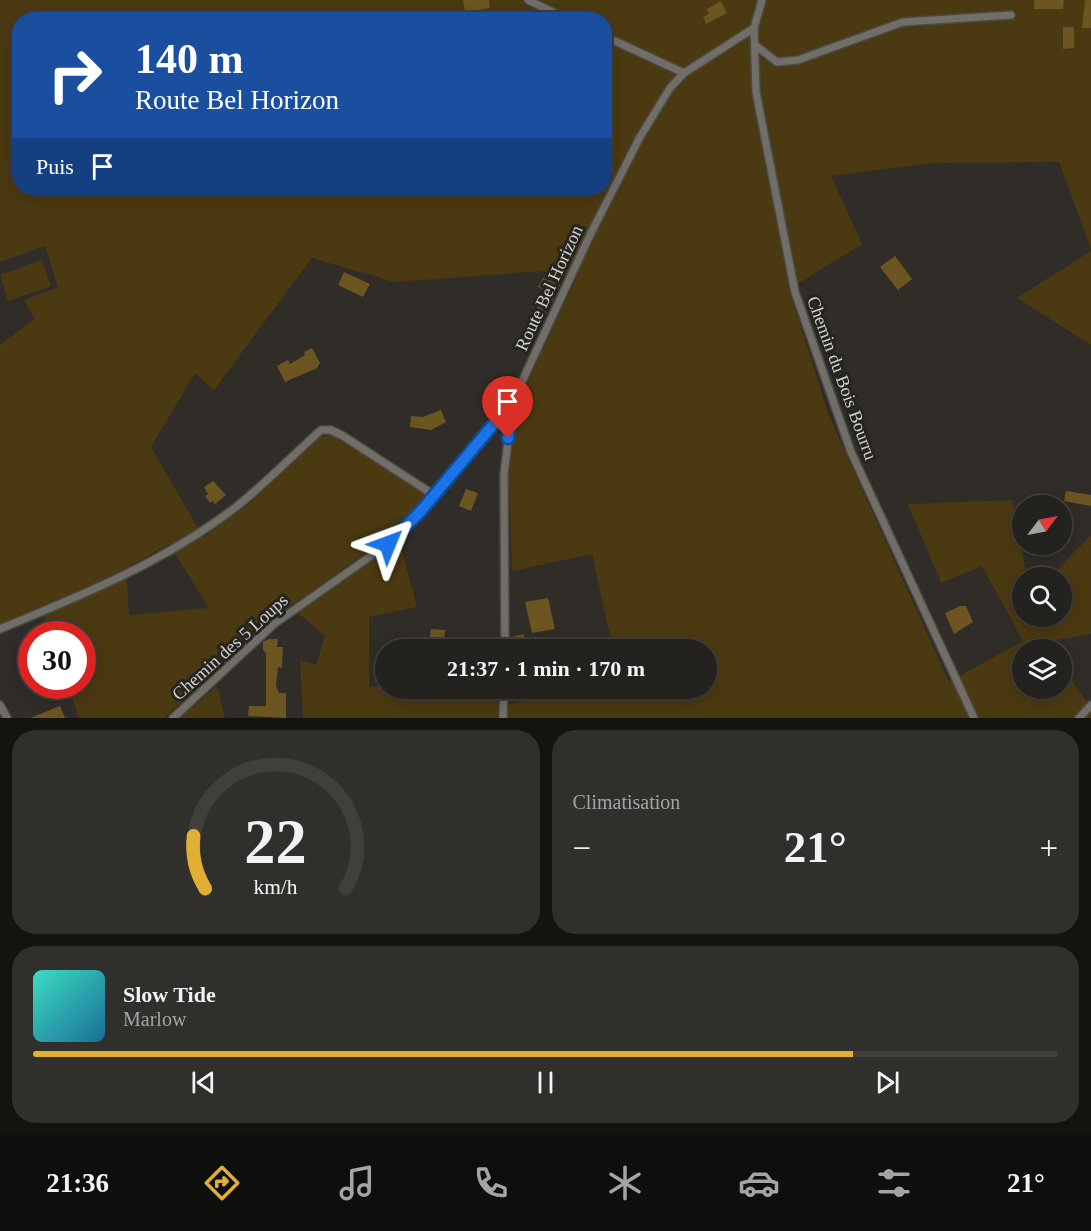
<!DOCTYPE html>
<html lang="fr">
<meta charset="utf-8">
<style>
body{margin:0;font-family:"Times New Roman",serif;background:#302f2b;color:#f1f3f6;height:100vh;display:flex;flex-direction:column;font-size:22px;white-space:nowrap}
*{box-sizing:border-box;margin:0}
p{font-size:20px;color:#a3a4a4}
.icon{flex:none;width:33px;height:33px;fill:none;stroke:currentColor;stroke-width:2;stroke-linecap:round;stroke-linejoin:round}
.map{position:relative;height:718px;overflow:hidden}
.panel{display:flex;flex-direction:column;gap:12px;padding:12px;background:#141310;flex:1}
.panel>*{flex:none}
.banner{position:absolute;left:12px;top:12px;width:600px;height:183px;border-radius:24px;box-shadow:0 3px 15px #0003,0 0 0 2px #413f3c;background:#1a4fa0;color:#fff;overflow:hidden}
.needle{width:39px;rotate:58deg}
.fabs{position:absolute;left:1012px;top:495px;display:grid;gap:12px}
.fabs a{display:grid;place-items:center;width:60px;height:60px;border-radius:50%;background:#24221e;box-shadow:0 3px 15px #0003,0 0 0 2px #413f3c;font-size:30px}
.speed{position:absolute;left:18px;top:621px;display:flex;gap:12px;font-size:30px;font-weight:700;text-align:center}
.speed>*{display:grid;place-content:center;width:78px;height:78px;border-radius:50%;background:#24221e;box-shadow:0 3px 15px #0003,0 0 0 2px #413f3c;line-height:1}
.speed .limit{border:9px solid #d22;background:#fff;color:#111}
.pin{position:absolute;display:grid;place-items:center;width:51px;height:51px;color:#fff;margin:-62px -26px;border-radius:50% 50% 50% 0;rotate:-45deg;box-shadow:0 0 6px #0007}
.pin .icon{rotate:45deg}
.me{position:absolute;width:66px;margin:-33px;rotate:46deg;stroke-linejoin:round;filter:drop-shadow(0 0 4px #0008)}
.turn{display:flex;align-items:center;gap:21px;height:126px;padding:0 24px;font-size:27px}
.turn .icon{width:78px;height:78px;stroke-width:2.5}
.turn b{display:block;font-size:42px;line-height:51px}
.then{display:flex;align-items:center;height:57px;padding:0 24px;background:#0003;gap:12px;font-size:22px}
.big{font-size:45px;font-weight:600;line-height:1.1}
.panel .widget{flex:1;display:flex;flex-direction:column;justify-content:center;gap:9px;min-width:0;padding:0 21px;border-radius:24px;background:#302f2b}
.panel .dial{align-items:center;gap:0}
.dial svg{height:156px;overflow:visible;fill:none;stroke:#413f3c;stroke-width:7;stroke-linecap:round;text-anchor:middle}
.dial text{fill:#f1f3f6;stroke:none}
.song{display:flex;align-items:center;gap:18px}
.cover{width:72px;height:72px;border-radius:9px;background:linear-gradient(135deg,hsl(170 70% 55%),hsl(200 70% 35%))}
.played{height:6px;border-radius:3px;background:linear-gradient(90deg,#e1af34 80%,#413f3c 80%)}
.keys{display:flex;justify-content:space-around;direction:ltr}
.heat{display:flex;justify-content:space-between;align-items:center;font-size:33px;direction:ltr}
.panel .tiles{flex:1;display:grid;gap:12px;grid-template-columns:1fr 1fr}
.widget:last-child{grid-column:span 2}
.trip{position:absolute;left:375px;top:639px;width:342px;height:60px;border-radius:30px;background:#24221e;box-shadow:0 3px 15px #0003,0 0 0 2px #413f3c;font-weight:600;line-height:60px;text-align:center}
.tabs{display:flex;height:96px;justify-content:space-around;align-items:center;background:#0e0e0c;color:#a3a4a4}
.tabs .icon{width:42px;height:42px}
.tabs .selected{color:#e1af34}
.tabs b{font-size:27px;color:#f1f3f6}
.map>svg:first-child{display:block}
.green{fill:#4b3911;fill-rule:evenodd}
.building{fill:#6c5520}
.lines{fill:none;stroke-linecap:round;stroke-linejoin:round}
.minor-casing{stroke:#4c4a46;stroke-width:10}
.minor{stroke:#716e68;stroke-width:7}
.route-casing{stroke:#114b97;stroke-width:15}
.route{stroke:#1a73e8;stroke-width:10}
.labels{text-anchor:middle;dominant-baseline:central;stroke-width:6;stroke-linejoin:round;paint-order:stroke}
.street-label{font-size:18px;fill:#d3d1ce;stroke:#26241f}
</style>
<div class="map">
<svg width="1091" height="718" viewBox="0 0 1091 718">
<rect width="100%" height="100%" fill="#302d28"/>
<path class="green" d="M0,0H1091V249L1059,162L931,163L831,176L862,244L789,289L829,416L949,682L1023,641L982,566L941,583L908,504L1012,500L1027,577L1023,578V616H1062V578L1050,577L1091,535V634L1046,642L1051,649L1023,650V688H1062V666L1091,708V718H303L300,660L316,665L325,636L298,613L399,540L417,607L369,617V687L385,684L386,688L497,689L498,707L573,689L706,688V650L613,649L592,554L512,571L509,474L518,401L576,279L542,271L394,282L312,258L214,390L195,373L151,447L203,537L248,505L320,437L333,435L427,494L412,513L381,542L265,624L237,653L164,718H79L68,686H82V634H51L42,610L0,626V345L35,319L24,300L58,287L45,246L0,262ZM20,20H604V188H20ZM169,544L209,608L129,615L126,568Z
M1091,251V345L1017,298Z
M42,260L51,286L8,301L0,275Z
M217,686L225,718H180Z"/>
<path class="building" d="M463,0H489L490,8L465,12Z
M1034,0H1064L1063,9H1034Z
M1085,0H1091V28H1082Z
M721,1L727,13L706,24L703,17L709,14L707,9Z
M1063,27H1074V48L1063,49Z
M895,256L912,279L898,290L880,267Z
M344,272L370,284L363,297L338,285Z
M543,278L560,285L546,313L537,308L545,290L538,287Z
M312,348L320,363L317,368L285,382L277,366L288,360L290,364L305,355L304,352Z
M441,410L446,422L431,430L410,427L411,416L423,417Z
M213,481L226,495L215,504L213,501L210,503L205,496L208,494L204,487Z
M466,489L478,493L471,511L459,506Z
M1066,491L1091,495V506L1064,501Z
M548,598L555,629L532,633L525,602Z
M960,606H966L973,622L954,634L945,613Z
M431,629L445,630L443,650H432L434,637H430Z
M524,634V650H511V637Z
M269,639H278L277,647H283L282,668L278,667L276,686L279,693H286V718L248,716L249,706H266V653L263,650V642Z
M60,706L65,718H30Z"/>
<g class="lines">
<defs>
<path id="minor" d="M528,0L569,20
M754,28L756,92L795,292L851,452L974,718
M604,36L684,73
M755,45L777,62L798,60L903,22L1011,15
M0,629C83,595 164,562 236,507C266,483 292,456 321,430H331L343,436L434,495
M505,650L504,474L513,401L591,233L640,137L670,88L684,73L754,28L762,0
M0,705L7,718
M173,718L274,624L388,544L420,512L513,401
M503,718L504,688
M1079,718L1091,705"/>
</defs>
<use href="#minor" class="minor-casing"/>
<use href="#minor" class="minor"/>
</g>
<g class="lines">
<defs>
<path id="route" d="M388,544L420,512L513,401L508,438"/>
</defs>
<use href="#route" class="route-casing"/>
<use href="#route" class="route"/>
</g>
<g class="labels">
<g class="street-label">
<text transform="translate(549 288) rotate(-65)">Route Bel Horizon</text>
<text transform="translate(842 378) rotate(70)">Chemin du Bois Bourru</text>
<text transform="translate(230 647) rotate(-42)">Chemin des 5 Loups</text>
</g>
</g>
</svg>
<div class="fabs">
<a><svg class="needle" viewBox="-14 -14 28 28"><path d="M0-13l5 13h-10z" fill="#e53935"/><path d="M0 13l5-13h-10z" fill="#a3a4a4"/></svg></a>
<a><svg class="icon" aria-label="search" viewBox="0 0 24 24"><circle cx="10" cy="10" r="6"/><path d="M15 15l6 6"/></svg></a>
<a><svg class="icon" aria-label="layers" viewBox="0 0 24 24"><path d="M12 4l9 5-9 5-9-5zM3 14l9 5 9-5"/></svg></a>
</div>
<div class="speed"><div class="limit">30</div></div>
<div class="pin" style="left:508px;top:438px;background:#d93025"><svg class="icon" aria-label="arrive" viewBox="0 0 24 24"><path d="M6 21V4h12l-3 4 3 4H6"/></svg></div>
<svg class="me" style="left:388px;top:544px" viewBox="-20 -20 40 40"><path d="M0-17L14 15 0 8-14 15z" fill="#1a73e8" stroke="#fff" stroke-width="4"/></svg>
<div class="trip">21:37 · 1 min · 170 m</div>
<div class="banner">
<div class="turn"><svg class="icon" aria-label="right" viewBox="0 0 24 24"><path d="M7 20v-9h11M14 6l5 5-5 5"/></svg><div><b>140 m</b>Route Bel Horizon</div></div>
<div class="then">Puis<svg class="icon" aria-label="arrive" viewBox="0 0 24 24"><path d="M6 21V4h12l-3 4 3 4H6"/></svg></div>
</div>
</div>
<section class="panel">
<div class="tiles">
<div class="widget dial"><svg viewBox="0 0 100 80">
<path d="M14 69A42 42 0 1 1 86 69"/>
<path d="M14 69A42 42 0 0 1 8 42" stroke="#e1af34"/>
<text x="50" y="56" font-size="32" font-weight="700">22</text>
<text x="50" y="72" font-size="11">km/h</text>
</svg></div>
<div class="widget"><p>Climatisation</p>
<div class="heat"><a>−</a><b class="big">21°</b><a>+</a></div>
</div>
<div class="widget">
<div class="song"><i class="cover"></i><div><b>Slow Tide</b><p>Marlow</p></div></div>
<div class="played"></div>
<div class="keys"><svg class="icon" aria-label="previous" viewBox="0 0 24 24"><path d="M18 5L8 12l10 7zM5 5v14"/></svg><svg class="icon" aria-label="pause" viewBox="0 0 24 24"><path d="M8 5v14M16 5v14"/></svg><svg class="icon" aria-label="next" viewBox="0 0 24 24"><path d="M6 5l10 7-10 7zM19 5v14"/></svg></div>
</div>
</div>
</section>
<nav class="tabs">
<b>21:36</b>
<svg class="icon selected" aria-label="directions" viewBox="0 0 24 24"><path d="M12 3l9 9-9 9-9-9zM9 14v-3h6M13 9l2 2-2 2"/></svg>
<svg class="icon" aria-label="music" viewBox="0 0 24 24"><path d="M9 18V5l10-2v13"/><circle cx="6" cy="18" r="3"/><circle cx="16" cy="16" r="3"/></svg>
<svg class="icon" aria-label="phone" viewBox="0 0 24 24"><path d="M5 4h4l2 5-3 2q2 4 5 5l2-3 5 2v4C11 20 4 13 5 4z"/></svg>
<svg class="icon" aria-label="climate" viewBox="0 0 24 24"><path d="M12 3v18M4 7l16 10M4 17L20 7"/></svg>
<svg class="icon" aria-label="car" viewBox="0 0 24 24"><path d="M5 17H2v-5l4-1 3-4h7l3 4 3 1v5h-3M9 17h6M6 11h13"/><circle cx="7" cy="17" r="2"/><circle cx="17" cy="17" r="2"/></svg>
<svg class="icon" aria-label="filters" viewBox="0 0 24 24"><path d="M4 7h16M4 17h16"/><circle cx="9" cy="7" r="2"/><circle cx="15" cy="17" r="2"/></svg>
<b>21°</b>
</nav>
